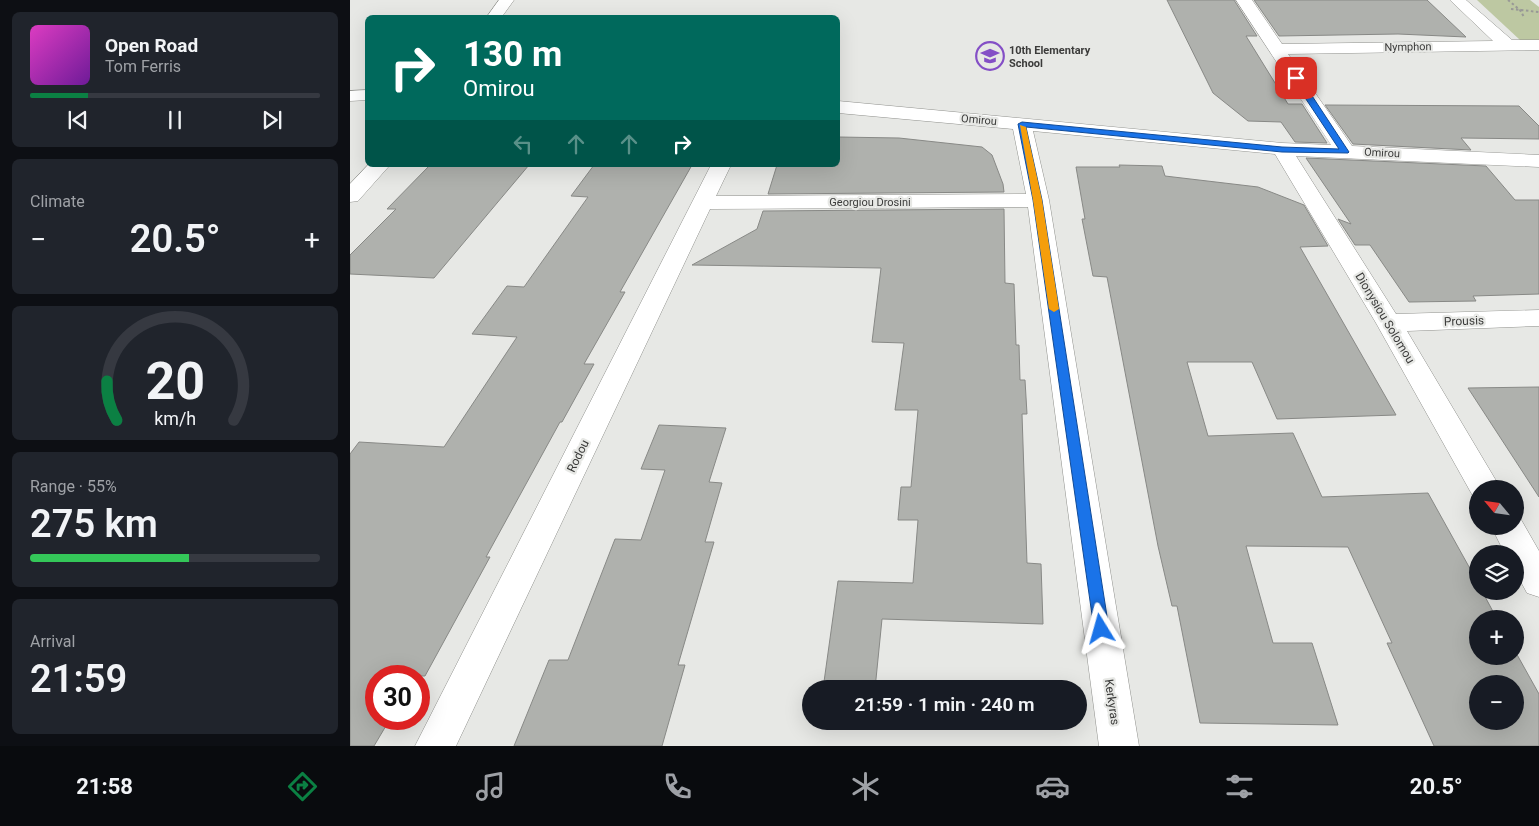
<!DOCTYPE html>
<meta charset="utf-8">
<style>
body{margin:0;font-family:Roboto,sans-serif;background:#20242c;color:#f1f3f6;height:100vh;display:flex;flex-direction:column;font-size:19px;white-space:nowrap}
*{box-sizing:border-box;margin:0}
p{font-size:16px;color:#9ea1a6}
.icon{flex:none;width:28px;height:28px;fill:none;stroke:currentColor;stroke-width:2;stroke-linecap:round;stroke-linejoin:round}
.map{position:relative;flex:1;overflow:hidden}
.sheet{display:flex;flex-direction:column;gap:12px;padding:12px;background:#0d0f14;width:350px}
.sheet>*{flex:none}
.banner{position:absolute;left:15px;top:15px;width:475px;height:152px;border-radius:8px;box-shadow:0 5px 20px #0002;background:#00695c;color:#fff;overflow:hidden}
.needle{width:32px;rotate:299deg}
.buttons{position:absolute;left:1119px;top:480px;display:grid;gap:10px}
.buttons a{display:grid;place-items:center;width:55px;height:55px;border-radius:50%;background:#171b24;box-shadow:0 5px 20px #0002;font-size:25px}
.speed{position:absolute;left:15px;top:665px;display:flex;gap:10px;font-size:25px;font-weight:700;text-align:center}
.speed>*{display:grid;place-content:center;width:65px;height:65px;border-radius:50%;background:#171b24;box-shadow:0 5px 20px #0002;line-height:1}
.speed .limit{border:8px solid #d22;background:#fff;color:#111}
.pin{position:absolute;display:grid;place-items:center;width:42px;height:42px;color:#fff;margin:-21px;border-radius:10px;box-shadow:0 2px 8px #0006}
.me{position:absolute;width:55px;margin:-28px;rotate:352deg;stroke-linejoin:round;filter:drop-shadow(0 0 4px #0008)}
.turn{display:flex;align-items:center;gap:18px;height:105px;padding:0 15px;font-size:22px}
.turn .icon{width:65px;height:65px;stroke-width:2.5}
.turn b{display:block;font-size:35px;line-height:42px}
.lanes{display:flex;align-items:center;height:48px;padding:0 15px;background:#0003;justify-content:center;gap:25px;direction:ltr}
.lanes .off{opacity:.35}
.big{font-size:38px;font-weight:600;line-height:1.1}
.sheet .widget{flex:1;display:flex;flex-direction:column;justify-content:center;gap:8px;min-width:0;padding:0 18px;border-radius:8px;background:#20242c}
.sheet .dial{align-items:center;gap:0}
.dial svg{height:130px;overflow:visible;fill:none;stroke:#363941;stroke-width:7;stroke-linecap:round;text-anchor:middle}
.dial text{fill:#f1f3f6;stroke:none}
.song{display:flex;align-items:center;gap:15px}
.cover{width:60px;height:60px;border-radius:8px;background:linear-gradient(135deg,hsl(310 70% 55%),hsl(280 70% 35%))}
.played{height:5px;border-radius:2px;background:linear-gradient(90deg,#0b8043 20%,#363941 20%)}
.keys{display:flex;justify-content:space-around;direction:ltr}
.heat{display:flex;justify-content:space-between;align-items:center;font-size:28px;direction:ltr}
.charge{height:8px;border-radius:4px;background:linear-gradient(90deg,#34c759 55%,#363941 0)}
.trip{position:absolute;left:452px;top:680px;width:285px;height:50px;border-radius:25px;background:#171b24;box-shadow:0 5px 20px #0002;font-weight:600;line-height:50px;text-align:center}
.tab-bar{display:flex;height:80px;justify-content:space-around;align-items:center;background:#090b0e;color:#9ea1a6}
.tab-bar .icon{width:35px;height:35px}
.tab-bar .current{color:#0b8043}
.tab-bar b{font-size:22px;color:#f1f3f6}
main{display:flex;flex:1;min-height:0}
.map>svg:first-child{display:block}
.green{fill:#bdc8a2}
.building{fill:#afb1ad;stroke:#888986;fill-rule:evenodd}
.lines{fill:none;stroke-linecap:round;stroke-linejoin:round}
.minor-casing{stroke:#90918d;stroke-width:1}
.path{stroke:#989896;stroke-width:2;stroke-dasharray:2.5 2.5;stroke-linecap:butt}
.minor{fill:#fff;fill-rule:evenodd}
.route{fill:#1a73e8;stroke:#114b97}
.slow{fill:#f59e0b}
.labels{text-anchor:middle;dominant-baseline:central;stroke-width:4.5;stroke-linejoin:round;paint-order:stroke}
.far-street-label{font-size:11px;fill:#3b3b3a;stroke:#e7e8e5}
.far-poi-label{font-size:11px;font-weight:bold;fill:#3b3b3a;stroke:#e7e8e5;text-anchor:start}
.street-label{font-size:12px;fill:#3b3b3a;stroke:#e7e8e5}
</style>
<main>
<section class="sheet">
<div class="widget">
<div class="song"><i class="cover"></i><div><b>Open Road</b><p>Tom Ferris</p></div></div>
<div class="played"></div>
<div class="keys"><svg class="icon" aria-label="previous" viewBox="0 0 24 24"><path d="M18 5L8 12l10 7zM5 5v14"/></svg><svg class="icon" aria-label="pause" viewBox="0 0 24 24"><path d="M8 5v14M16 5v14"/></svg><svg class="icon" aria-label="next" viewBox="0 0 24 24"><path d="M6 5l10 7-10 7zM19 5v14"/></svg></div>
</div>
<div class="widget"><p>Climate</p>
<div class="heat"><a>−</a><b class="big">20.5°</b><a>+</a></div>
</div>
<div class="widget dial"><svg viewBox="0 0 100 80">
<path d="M14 69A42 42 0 1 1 86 69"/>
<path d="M14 69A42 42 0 0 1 8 45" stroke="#0b8043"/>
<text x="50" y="56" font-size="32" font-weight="700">20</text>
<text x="50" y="72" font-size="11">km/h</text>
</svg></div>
<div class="widget"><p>Range · 55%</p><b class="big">275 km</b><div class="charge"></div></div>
<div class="widget"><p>Arrival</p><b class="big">21:59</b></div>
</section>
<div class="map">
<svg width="1189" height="746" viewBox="0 0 1189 746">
<rect width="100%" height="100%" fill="#e7e8e5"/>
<path class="green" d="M1127,0H1180L1189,7V40H1170Z"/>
<path class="building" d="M817,0H884L907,36H896L938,104H952L977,143L945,142L931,122L898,121L863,93Z
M904,0H1077L1116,37L1048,34L929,36Z
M975,105L1169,106L1189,126V139L1111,138L1121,150L1003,144Z
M488,137L549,138L632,147L642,155L653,184L654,192L418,194L427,165H488Z
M956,158L1136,166L1165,200H1189V294L1123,296L1126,301L1059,302L1020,245H1005L988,219L1001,224Z
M80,165H179L84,278L0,274V255L46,209H37Z
M244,165H342L270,292H275L234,364H244L212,422H210L136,557H140L75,676H26V719H40L24,746H0V454L9,442L94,447L167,337L122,334L157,286L174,287L238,197L221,196Z
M769,165L812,166L815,176L908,187L954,205L978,246L950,247L1046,415L927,419L902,362H837L858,436L943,433L972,497L1078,493L1128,583V591H1132L1147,619H1128V656H1165V651L1189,694V746H1084L1037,643H1042L998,547L896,546L923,643H962L988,725L850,723L827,606H822L808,546L757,277L743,276L732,219H735L726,167H770ZM1128,684H1165V721H1128Z
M654,209L655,283L664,284L666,345H669L670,380H675L677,414H672L677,563L691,564L693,624L532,619L525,689H473L488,581L563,583L568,520H548L551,487H561L568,410H545L554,343L522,342L531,268L342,265L407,229L413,211Z
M1189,387V497L1118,388Z
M309,425L376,428L359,482L372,483L355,542H364L328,665H335L312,746H164L199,660H218L265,539L291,540L315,470L291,469Z"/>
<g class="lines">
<defs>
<path id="minor" d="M149,0H164L151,18H136Z
M886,0H902L932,44L1143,41L1100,0H1116L1162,40H1189V50L938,54L1002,146L1189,155V167L946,156L1046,314L1189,310V326L1057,331L1151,489H1128V499L1124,498L1026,323L925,154L683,131L699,200L789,746H749L678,207L360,209L106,746H65L361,165H381L366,196L676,194L663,129L488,113V101L932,143L981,145Z
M18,90V100L0,101V91Z
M18,165H40L8,201L0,202V184Z
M1165,515L1169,516L1189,551V597L1177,593L1165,571V554H1155L1141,526H1165Z"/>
</defs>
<use href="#minor" class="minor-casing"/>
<path class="path" d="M1158,0L1170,10L1174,17
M1161,9L1189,12"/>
<use href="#minor" class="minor"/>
</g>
<path class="route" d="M944,76H949L999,152L998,153L932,152L676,127L692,200L759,629L757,634L751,636L746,634L744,629L683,200L668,124L672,122L932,147L989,149L942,78Z"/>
<path class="slow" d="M670,125L676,127L692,200L709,309L704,312L699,309L683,200Z"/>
<defs>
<symbol id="school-ring" viewBox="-11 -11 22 22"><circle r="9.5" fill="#e7e8e5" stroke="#844fc6" stroke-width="1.5"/><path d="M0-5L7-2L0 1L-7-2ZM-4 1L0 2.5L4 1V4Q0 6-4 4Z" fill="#844fc6"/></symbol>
</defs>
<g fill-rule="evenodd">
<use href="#school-ring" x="624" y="40" width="32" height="32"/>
</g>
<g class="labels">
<g class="far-street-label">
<text transform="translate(1058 47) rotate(-1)">Nymphon</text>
<text transform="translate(629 120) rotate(5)">Omirou</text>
<text transform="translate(1032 153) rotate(3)">Omirou</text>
<text x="520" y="202">Georgiou Drosini</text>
</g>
<g class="far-poi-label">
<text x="659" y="50">10th Elementary<tspan x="659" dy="13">School</tspan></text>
</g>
<g class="street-label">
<text transform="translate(1035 318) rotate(59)">Dionysiou Solomou</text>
<text transform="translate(1114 321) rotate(-2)">Prousis</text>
<text transform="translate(228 456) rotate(-64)">Rodou</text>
<text transform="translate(762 702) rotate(82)">Kerkyras</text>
</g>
</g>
</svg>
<div class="buttons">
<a><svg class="needle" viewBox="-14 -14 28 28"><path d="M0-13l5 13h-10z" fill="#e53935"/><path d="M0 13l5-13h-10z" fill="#9ea1a6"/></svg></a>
<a><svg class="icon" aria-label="layers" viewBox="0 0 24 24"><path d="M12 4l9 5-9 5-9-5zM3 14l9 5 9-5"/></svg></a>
<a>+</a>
<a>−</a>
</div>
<div class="speed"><div class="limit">30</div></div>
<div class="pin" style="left:946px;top:78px;background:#d93025"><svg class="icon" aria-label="arrive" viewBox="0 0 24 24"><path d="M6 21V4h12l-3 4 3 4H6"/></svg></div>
<svg class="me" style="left:751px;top:629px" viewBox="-20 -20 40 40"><path d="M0-17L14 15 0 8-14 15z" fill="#1a73e8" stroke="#fff" stroke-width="4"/></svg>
<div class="trip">21:59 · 1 min · 240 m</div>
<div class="banner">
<div class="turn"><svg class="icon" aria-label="right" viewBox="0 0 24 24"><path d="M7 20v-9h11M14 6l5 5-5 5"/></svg><div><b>130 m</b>Omirou</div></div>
<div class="lanes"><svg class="icon off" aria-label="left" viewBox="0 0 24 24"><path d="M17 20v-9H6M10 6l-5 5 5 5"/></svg><svg class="icon off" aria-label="ahead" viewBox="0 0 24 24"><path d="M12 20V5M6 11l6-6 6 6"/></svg><svg class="icon off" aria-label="ahead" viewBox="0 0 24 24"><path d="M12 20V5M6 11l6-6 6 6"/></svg><svg class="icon" aria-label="right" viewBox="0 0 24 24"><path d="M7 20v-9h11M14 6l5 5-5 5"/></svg></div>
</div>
</div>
</main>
<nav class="tab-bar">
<b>21:58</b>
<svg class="icon current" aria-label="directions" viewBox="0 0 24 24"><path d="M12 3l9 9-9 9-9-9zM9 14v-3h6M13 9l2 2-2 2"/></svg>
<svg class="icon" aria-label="music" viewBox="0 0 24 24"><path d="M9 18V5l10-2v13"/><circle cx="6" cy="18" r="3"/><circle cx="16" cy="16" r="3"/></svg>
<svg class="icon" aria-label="phone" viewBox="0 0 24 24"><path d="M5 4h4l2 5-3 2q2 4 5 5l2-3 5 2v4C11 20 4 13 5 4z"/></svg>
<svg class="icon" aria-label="climate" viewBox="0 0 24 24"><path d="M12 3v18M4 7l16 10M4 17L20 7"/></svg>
<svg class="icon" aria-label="car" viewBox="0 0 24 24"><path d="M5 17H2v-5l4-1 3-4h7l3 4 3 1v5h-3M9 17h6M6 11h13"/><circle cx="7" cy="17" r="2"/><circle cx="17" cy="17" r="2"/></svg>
<svg class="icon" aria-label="filters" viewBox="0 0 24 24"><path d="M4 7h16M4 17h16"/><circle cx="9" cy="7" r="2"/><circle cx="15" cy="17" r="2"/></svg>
<b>20.5°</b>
</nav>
